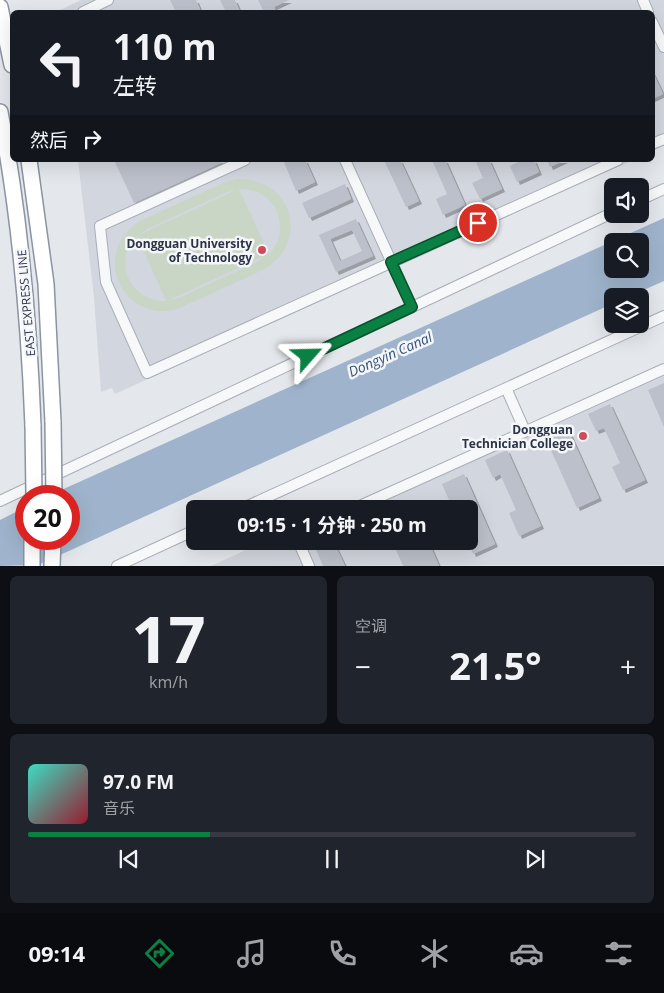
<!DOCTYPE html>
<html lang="zh">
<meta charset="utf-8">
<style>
body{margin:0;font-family:"Open Sans","Noto Sans SC",sans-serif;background:#20242c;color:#f1f3f6;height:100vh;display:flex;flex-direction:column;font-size:19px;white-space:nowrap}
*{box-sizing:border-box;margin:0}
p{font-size:16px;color:#9ea1a6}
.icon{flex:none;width:28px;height:28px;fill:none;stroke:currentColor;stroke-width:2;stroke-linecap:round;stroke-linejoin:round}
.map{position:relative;height:566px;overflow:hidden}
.details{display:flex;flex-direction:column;gap:10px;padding:10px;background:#0d0f14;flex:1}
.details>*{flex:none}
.guide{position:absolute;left:10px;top:10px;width:645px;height:152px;border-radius:8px;box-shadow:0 5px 20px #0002;background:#171b24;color:#f1f3f6;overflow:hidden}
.tools{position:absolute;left:604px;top:178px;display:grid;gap:10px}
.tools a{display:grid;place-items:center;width:45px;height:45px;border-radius:8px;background:#171b24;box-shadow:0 5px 20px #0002;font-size:25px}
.speed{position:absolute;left:15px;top:485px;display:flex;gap:10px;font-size:25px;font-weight:700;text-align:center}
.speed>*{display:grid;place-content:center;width:65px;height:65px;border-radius:50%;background:#171b24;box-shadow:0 5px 20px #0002;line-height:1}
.speed .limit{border:8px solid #d22;background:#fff;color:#111}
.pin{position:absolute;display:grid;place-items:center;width:42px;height:42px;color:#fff;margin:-21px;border:2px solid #fff;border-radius:50%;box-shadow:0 1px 5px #0007}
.me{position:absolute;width:55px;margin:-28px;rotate:65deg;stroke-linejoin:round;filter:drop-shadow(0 0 4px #0008)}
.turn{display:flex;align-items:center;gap:18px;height:105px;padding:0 20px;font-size:22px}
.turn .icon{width:65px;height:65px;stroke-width:2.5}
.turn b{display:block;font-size:35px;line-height:42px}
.then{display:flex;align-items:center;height:48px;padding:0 20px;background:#0003;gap:10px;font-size:19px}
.big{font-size:38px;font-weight:700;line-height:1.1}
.details .tile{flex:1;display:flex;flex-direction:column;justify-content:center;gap:8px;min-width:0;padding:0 18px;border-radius:8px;background:#20242c}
.details .dial{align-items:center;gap:0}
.dial b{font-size:65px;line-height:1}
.song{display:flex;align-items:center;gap:15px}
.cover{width:60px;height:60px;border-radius:8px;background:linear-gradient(135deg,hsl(170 70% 55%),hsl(350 70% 35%))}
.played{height:5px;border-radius:2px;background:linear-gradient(90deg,#0b8043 30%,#363941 30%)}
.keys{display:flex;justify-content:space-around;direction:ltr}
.heat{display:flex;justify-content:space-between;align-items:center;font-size:28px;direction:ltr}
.details .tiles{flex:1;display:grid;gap:10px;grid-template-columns:1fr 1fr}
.tile:last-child{grid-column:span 2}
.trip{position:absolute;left:186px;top:500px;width:292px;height:50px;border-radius:8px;background:#171b24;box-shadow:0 5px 20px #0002;font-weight:700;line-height:50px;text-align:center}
.dock{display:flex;height:80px;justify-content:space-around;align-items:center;background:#090b0e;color:#9ea1a6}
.dock .icon{width:35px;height:35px}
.dock .selected{color:#0b8043}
.dock b{font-size:22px;color:#f1f3f6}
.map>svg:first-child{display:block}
.built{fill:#d2d6de}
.green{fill:#c9d6c5;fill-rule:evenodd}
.water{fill:#9fb4cc;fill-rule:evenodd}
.building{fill:#bbc0ca;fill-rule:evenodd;filter:url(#shadow)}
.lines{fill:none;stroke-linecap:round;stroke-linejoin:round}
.minor-casing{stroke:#a9aeb7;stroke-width:12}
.highway-casing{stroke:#8b94a3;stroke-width:18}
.minor{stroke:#f7f8fa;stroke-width:10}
.highway{stroke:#fff;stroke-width:15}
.highway-bridge-casing{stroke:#8b94a3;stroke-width:18;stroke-linecap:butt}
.highway-bridge{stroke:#fff;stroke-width:15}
.route-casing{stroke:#07532c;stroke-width:12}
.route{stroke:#0b8043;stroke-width:9}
.poi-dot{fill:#d1495b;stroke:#f4f6f9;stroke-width:2}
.labels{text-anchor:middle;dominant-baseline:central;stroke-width:5;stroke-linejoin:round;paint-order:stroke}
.poi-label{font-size:12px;font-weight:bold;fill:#2b3445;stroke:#f4f6f9;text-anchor:end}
.street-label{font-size:12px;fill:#2b3445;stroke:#f4f6f9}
.water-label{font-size:14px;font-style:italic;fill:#34527a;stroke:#f4f6f9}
</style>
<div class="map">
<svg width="664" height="566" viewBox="0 0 664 566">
<defs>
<filter id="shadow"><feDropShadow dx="3" dy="3" stdDeviation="0" flood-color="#0004"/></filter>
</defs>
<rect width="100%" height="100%" fill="#e4e7ec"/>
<path class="built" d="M81,0H664V146L653,151L652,12H56Z
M78,160H633L115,394L112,388L101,392L94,297Z
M664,364V565L211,566L265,541H470V509H338Z"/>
<path class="green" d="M238,179C293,178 311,243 263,270L175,310C118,321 91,249 142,220L223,183ZM239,189C275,187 293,228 269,254ZM236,190L139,235L147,229L227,192ZM137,236L166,301C131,302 111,262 137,236ZM266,255L259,261L179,298L169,300Z"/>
<path class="water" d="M664,218V281L630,296H612V304L38,565L0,566V520L26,507V539H69V496H48ZM612,241H640V269H612Z"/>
<path class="building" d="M170,0H196L201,12H176Z
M220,0H235L240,12H226Z
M258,0H289L274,7L276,12H264Z
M652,71L663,94L652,99Z
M114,160H220L221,163L134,203Z
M283,160H305L315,182L296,191Z
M384,160H400L419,201L406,207Z
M432,160H445L465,205L443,215L436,199L447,194Z
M475,160H489L502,189L480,199L472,183L483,178Z
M522,160H534L539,172L517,182L510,166Z
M547,160H565L550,167Z
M345,184L351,199L309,218L302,203Z
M356,219L373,256L336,272L319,235ZM352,230L362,251L340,261L330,239Z
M664,383V427L648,390Z
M610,404L645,480L623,490L612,467L620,463L604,428L596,431L588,414Z
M567,427L599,498L577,508L545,437Z
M507,450L541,526L519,536L509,513L516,510L500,474L493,478L485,460Z
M464,474L495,544L473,554L468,541H470V509H453L442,484Z
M331,541H333L345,566H323L315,547Z
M392,541H428L439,566H403Z"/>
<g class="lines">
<defs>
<path id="minor" d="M643,0L648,12
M83,12L108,0
M652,22L664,47
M652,144L664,139
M245,160L100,226L106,282L147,373L618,160
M345,160L412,307
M640,200L664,189
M506,388L525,431
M0,501L612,213
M241,509L664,316
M353,509L664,369
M298,541L309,566
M117,566L195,530"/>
<path id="highway" d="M0,7L12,65
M0,112C20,216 29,320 33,426
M29,160L46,284L53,422
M32,566V539
M52,566L53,539"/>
</defs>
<use href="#minor" class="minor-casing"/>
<use href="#highway" class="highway-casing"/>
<use href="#minor" class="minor"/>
<use href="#highway" class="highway"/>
<defs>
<path id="highway-bridge" d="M53,422L54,496
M33,426L34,496"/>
</defs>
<use href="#highway-bridge" class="highway-bridge-casing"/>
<use href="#highway-bridge" class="highway-bridge"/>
</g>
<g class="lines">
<defs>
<path id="route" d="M308,356L412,307L391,262L478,223"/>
</defs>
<use href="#route" class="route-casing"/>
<use href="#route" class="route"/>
</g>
<g class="poi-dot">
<circle cx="262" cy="250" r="5"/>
<circle cx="583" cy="436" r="5"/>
</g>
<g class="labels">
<g class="poi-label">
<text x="252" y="243">Dongguan University<tspan x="252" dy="14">of Technology</tspan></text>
<text x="573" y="429">Dongguan<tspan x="573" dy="14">Technician College</tspan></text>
</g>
<g class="street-label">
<text transform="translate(26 303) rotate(-95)">EAST EXPRESS LINE</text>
</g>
<g class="water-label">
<text transform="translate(390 354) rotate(-24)">Dongyin Canal</text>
</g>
</g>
</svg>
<div class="tools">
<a><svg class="icon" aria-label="sound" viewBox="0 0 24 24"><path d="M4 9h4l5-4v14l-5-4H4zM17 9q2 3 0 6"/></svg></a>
<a><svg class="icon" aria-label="search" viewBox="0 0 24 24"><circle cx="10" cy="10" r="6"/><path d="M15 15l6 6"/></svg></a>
<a><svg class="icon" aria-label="layers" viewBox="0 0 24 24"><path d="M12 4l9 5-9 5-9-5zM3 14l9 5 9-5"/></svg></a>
</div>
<div class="speed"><div class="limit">20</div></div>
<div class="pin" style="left:478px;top:223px;background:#d93025"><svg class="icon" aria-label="arrive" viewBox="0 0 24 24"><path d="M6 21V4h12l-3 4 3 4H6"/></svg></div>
<svg class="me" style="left:308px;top:356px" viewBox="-20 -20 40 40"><path d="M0-17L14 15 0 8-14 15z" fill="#0b8043" stroke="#fff" stroke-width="4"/></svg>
<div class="trip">09:15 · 1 分钟 · 250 m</div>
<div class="guide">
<div class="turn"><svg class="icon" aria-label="left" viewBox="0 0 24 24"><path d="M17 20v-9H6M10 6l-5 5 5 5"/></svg><div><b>110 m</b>左转</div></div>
<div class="then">然后<svg class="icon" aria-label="right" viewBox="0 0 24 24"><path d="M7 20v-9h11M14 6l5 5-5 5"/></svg></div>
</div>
</div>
<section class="details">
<div class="tiles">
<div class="tile dial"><b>17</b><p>km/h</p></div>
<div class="tile"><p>空调</p>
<div class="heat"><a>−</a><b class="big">21.5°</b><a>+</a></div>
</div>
<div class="tile">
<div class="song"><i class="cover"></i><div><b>97.0 FM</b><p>音乐</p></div></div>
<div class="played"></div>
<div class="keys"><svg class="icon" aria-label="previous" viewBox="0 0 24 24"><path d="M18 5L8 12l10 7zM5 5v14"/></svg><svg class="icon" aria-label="pause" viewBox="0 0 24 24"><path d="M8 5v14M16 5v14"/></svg><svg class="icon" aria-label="next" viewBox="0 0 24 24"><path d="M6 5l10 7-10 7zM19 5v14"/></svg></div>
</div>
</div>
</section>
<nav class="dock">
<b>09:14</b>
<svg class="icon selected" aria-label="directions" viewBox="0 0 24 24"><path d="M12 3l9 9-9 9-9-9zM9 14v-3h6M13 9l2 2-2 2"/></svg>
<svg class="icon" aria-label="music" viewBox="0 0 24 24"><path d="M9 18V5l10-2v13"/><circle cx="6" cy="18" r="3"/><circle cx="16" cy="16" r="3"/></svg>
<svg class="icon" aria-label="phone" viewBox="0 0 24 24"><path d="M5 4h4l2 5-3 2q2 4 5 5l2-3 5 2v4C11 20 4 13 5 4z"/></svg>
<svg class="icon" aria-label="climate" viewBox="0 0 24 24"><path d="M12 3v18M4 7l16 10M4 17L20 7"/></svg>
<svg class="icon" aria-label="car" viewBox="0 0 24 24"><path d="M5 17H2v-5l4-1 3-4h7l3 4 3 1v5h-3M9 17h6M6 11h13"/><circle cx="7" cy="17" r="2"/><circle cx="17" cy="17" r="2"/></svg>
<svg class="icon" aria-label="filters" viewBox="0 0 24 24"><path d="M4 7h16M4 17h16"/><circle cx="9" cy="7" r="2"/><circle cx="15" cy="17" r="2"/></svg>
</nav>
